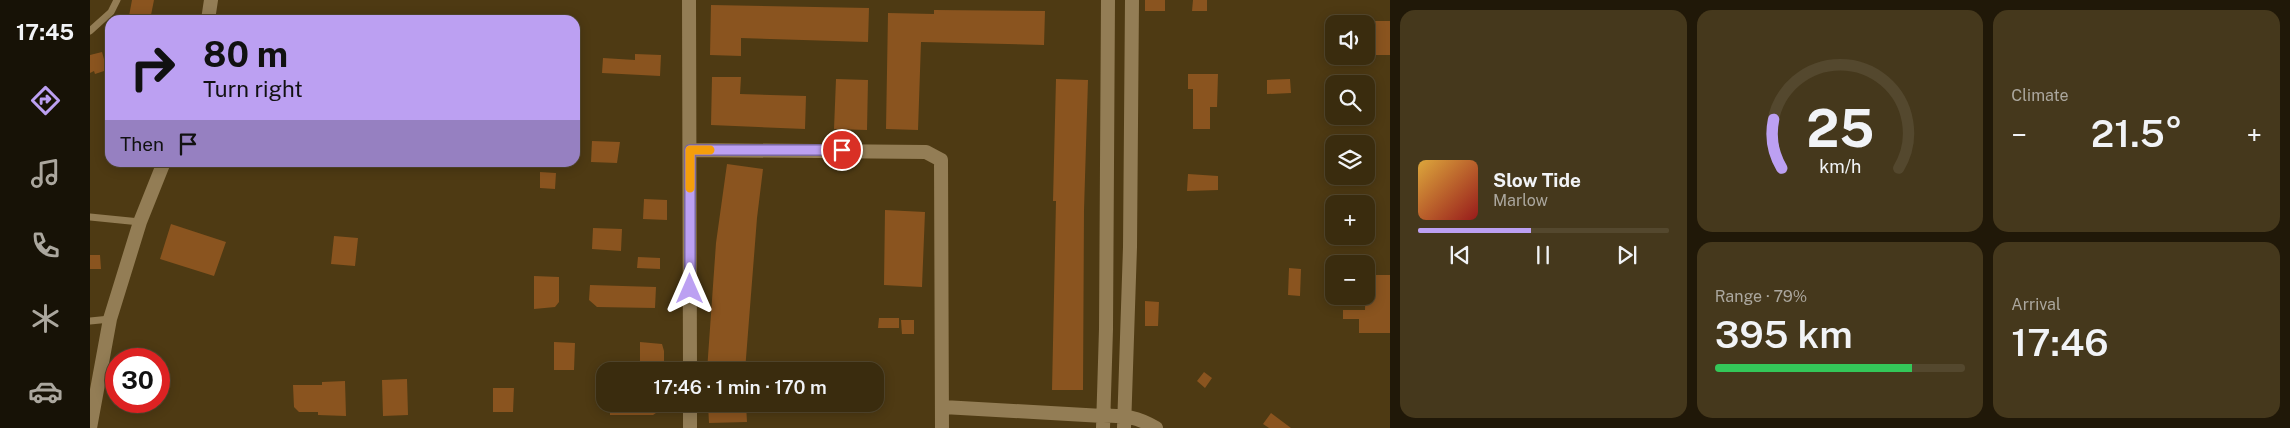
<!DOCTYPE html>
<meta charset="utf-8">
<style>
body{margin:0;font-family:"Public Sans",sans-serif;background:#45381c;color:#f1f3f6;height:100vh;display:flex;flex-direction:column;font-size:19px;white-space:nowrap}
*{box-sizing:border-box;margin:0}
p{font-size:16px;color:#aba79e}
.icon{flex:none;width:28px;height:28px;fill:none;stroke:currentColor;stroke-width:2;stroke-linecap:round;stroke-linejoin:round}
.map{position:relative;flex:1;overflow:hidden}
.sheet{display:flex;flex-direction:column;gap:10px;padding:10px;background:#201808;width:900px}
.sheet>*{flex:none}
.banner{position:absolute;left:15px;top:15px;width:475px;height:152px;border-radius:15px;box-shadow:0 2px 12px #0003,0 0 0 1px #54482e;background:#bca0f2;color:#111;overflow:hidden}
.fabs{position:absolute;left:1235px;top:15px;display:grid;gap:10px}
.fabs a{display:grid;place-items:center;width:50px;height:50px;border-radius:10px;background:#3a2c0e;box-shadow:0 2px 12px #0003,0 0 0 1px #54482e;font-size:25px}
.speed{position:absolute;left:15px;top:348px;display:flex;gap:10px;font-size:25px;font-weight:700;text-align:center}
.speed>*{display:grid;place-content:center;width:65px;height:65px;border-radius:50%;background:#3a2c0e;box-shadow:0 2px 12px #0003,0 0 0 1px #54482e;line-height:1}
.speed .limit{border:8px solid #d22;background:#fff;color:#111}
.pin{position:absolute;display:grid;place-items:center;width:42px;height:42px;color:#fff;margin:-21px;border:2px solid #fff;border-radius:50%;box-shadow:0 1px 5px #0007}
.me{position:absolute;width:55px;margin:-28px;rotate:0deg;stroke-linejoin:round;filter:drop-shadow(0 0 4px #0008)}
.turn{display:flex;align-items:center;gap:18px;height:105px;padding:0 15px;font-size:22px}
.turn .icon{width:65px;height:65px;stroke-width:2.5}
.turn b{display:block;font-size:35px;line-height:42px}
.then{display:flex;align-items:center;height:48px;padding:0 15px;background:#0003;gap:10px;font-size:19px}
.big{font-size:38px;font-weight:600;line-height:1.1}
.sheet .widget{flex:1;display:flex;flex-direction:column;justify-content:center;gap:8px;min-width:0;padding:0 18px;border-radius:15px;background:#45381c}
.sheet .dial{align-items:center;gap:0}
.dial svg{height:130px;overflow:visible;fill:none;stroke:#54482e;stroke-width:7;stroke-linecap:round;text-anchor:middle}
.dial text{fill:#f1f3f6;stroke:none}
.song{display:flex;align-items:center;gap:15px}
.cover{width:60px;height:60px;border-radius:8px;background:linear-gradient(135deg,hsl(40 70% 55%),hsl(0 70% 35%))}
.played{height:5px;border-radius:2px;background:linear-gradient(90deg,#bca0f2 45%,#54482e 45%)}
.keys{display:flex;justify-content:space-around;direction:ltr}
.heat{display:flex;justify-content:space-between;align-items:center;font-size:28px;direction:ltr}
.charge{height:8px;border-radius:4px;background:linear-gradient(90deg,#34c759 79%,#54482e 0)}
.sheet .tiles{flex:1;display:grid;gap:10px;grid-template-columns:repeat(3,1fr)}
.widget:first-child{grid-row:span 2}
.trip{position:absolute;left:506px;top:362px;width:288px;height:50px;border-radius:15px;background:#3a2c0e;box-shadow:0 2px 12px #0003,0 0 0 1px #54482e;font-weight:600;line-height:50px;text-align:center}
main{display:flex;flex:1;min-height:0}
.menu{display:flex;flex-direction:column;width:90px;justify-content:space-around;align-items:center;background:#171206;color:#aba79e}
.menu .icon{width:35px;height:35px}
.menu .active{color:#bca0f2}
.menu b{font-size:22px;color:#f1f3f6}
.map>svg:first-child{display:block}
.building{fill:#8a541f}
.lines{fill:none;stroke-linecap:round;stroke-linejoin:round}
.lane{stroke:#937d55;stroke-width:7}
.street{stroke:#937d55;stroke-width:14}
.route-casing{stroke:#7a689d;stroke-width:12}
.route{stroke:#bca0f2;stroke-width:9}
.slow{stroke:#f59e0b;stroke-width:9}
</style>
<main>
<nav class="menu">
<b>17:45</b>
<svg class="icon active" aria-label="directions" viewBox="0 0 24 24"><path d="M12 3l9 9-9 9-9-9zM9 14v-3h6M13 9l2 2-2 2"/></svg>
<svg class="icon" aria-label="music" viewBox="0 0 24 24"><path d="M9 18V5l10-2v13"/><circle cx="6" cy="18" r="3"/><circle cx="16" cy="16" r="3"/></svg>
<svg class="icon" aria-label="phone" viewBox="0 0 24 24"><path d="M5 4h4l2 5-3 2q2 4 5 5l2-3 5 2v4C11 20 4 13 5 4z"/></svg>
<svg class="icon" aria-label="climate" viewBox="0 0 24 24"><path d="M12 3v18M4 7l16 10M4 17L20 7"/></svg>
<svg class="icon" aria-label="car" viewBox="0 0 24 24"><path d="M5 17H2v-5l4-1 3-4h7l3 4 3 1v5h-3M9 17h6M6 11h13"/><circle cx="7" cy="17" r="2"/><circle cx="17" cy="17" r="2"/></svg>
</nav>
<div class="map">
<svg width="1300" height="428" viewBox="0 0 1300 428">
<rect width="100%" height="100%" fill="#4e3a13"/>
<path class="building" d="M42,0H64L60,20L39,16Z
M1055,0H1075V11H1055Z
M1103,0H1117V11H1102Z
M621,5L779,8L778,42L651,38V56L620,55Z
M844,10L955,11L954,45L831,42L828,130L796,129L798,13L844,14Z
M1276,21H1300V55H1276Z
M12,52L17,70L5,74L4,71L0,73V55Z
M545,54L571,55L570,76L512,73L513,58L545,60Z
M1098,74H1128L1127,107H1120V129H1103V89H1098Z
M622,77H651L650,94L716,96L715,129L621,125Z
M746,79L778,80L777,130L744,129Z
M966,79L998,80L994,210L993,390H962L966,201H963Z
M1200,79L1201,93L1177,94V80Z
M502,141L530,142L527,163L501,162Z
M637,164L673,169L667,218L655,371H617L626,243Z
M450,172L466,173L465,189L450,188Z
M1098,174L1128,176V190L1097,191Z
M554,199L577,200V220L553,219Z
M795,210L835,212L832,287L794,285Z
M81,224L136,242L124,276L70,259Z
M503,228L532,229L531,251L502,249Z
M244,236L268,238L265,266L241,264Z
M0,255H10L11,269H0Z
M548,257L570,258V269L547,268Z
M1199,268L1211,269L1210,296L1198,295Z
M1276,275H1300V333H1269V319H1253V310H1275Z
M444,276L469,277V302L465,307L444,309Z
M500,285L566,287L565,308L507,307L499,300Z
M1055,301L1069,302L1068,326H1055Z
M789,318H809V328H788Z
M811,320H824V334H812Z
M464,342L485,343L484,370H464Z
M550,342L572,344L574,351V371H550Z
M1114,372L1122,378L1115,388L1107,381Z
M317,379L318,415L293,416L292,380Z
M255,381L256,416L228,415V412H209L204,407L203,385H232V382Z
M403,388H424L423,412H403Z
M520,404H579L563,415H520Z
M618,404H656L657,422L619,423Z
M1181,413L1201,428H1179L1173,424Z"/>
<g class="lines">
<path class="lane" d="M0,31L21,12L27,0
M0,217L50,222
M0,321L20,319"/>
<path class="street" d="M599,0L600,371
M118,20L121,0
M600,150L836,152L851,160L852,428
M853,407L1013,416C1034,415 1048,417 1066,428
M0,428L20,319L50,222L74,162
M600,428V404
M1013,428L1016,329L1018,0
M1034,428L1040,247L1042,0"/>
</g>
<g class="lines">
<defs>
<path id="route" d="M600,289V150H752"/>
</defs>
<use href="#route" class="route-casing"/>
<use href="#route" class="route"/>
<path class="slow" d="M600,188V150H620"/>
</g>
</svg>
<div class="fabs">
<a><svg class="icon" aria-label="sound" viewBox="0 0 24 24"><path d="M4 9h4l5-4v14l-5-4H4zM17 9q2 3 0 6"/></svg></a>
<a><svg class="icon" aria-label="search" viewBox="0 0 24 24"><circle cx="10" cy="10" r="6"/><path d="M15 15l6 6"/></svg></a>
<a><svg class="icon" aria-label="layers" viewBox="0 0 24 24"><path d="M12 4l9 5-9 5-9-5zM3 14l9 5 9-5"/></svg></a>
<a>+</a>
<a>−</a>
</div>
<div class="speed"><div class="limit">30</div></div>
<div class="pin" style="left:752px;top:150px;background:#d93025"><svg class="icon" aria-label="arrive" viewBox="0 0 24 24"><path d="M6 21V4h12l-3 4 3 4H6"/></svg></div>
<svg class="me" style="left:600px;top:289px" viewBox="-20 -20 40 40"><path d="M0-17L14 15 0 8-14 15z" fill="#bca0f2" stroke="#fff" stroke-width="4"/></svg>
<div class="trip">17:46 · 1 min · 170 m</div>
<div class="banner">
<div class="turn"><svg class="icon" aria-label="right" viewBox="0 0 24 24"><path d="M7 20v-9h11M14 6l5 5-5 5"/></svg><div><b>80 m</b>Turn right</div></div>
<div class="then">Then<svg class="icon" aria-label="arrive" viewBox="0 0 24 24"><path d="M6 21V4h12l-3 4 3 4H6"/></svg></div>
</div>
</div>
<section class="sheet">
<div class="tiles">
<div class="widget">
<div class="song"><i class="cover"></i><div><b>Slow Tide</b><p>Marlow</p></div></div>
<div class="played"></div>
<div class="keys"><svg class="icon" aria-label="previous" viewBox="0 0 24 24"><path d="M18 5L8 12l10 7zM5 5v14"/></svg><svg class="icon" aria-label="pause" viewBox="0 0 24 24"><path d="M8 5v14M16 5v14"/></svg><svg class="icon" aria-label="next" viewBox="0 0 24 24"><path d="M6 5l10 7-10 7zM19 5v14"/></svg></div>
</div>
<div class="widget dial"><svg viewBox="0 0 100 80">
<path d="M14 69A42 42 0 1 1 86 69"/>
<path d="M14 69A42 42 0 0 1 9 39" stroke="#bca0f2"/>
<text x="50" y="56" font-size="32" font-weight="700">25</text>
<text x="50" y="72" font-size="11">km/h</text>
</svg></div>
<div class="widget"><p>Climate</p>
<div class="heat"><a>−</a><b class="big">21.5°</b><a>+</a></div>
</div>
<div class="widget"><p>Range · 79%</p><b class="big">395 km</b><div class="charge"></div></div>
<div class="widget"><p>Arrival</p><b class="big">17:46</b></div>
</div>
</section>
</main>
